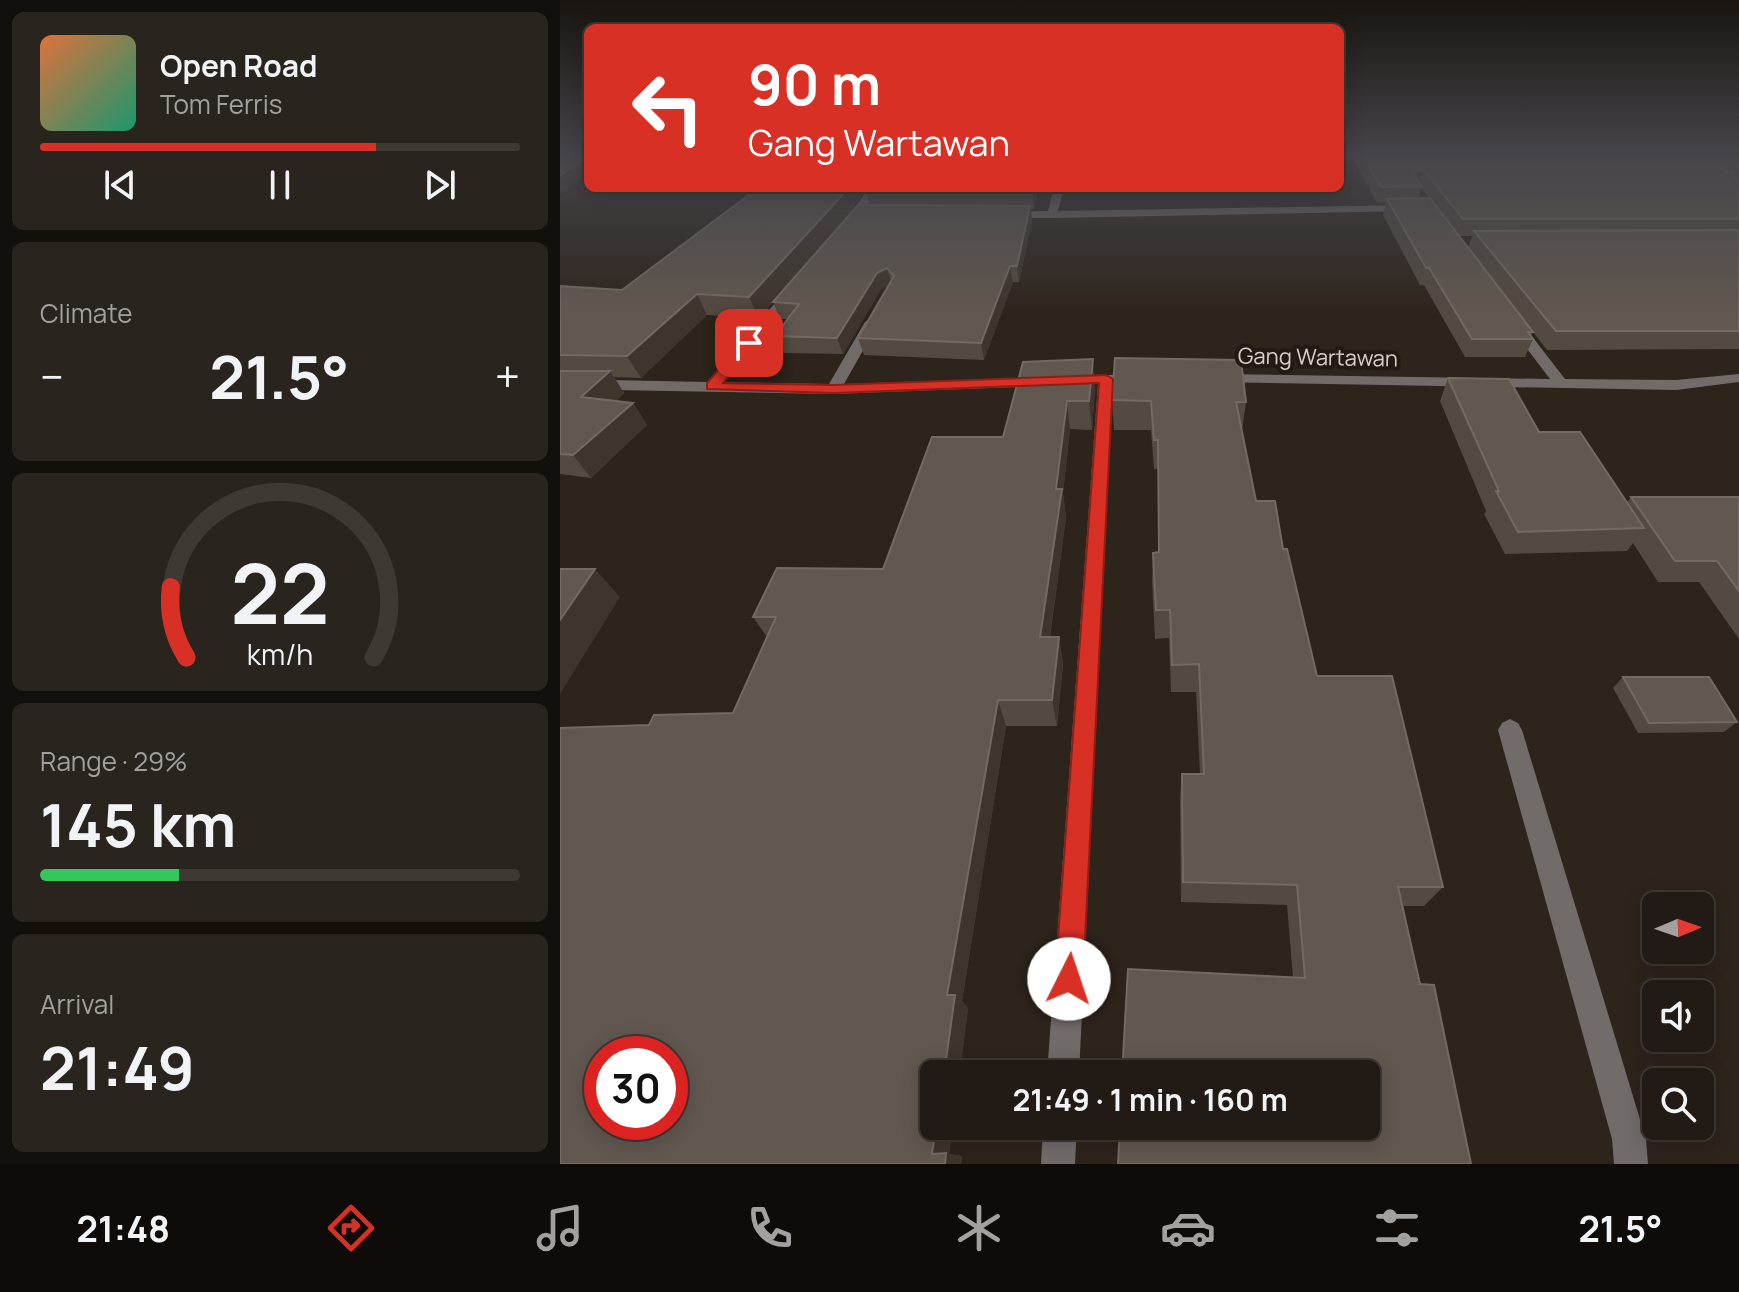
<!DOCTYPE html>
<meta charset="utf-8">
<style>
body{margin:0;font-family:Manrope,sans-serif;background:#2a241e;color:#f1f3f6;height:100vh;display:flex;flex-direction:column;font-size:30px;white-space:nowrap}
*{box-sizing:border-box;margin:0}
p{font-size:26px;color:#a2a1a0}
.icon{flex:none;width:44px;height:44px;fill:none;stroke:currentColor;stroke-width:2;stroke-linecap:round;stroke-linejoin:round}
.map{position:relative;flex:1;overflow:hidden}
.drawer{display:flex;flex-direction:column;gap:12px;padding:12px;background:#130f0c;width:560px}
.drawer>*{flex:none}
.top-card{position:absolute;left:24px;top:24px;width:760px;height:168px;border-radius:12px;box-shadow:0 4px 20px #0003,0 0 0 2px #3f3934;background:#d93025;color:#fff;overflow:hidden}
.needle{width:52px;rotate:88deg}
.controls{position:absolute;left:1082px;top:892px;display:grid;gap:16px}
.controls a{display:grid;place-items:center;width:72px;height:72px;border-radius:12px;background:#221b15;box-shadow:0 4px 20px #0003,0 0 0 2px #3f3934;font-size:40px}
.speed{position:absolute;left:24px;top:1036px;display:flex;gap:16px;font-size:40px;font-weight:700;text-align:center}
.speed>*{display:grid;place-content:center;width:104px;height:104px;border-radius:50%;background:#221b15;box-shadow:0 4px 20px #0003,0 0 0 2px #3f3934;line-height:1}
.speed .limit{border:12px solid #d22;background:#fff;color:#111}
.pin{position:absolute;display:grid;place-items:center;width:68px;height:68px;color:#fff;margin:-34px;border-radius:16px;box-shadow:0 4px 12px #0006}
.me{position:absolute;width:88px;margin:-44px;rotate:4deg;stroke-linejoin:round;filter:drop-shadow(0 0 6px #0008)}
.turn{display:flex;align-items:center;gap:28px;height:168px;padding:0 32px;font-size:36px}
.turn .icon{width:104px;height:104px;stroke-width:2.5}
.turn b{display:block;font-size:56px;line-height:68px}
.big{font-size:60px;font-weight:700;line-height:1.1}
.drawer .tile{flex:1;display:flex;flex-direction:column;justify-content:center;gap:12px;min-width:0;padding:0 28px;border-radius:12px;background:#2a241e}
.drawer .dial{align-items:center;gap:0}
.dial svg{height:208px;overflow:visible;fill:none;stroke:#3f3934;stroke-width:7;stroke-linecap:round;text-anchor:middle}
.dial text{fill:#f1f3f6;stroke:none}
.song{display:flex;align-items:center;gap:24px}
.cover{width:96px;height:96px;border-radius:12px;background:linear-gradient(135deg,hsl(20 70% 55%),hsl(160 70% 35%))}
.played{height:8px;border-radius:4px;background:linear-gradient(90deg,#d93025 70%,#3f3934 70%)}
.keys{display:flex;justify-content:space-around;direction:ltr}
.heat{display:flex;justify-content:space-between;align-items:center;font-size:44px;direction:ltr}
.charge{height:12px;border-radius:6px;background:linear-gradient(90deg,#34c759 29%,#3f3934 0)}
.trip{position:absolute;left:360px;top:1060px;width:460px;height:80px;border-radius:12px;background:#221b15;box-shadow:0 4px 20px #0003,0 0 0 2px #3f3934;font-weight:700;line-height:80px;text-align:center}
.menu{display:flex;height:128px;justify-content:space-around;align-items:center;background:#0e0b08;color:#a2a1a0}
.menu .icon{width:56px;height:56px}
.menu .current{color:#d93025}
.menu b{font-size:36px;color:#f1f3f6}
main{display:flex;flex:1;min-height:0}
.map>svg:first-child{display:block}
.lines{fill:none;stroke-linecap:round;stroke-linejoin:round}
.minor{fill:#716b6a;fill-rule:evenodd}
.wall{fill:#534a41;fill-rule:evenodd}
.shaded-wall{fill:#3e352c}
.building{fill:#615850;stroke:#736b63;stroke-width:2;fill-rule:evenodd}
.route{fill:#d93025;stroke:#8d1f18;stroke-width:2}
.labels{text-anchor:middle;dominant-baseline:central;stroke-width:8;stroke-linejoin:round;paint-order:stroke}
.far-street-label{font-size:22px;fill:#d6d0cb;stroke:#231a13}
</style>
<main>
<section class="drawer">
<div class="tile">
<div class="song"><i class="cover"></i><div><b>Open Road</b><p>Tom Ferris</p></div></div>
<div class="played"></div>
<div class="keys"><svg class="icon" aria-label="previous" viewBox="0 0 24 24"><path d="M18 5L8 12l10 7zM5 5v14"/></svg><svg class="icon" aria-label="pause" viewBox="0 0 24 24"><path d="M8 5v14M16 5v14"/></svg><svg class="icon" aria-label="next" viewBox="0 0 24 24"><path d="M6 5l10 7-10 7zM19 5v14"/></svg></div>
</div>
<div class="tile"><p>Climate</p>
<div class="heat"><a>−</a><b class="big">21.5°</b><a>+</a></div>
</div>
<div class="tile dial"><svg viewBox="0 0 100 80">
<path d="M14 69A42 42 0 1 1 86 69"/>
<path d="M14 69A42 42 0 0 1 8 42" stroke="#d93025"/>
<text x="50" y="56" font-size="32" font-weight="700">22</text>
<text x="50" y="72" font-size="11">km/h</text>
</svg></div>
<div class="tile"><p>Range · 29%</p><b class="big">145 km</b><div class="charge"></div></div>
<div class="tile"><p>Arrival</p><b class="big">21:49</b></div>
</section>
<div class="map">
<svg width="1179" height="1164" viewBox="0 0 1179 1164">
<rect width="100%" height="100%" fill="#2d241c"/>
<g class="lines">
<path class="minor" d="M309,188H319L291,229H283L281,227Z
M494,188H504L498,211L850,205L855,208L850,211L492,218H446L441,215L446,212L488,211Z
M232,287L238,291L236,294L163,382L269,384L305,322L312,318L319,322L284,384L579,374L586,378L579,382L553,383L519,1074H487L538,384L274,394L0,389V379L147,382L228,288Z
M956,321L961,322L1005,379L1116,380L1179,374V382L1116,390L655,382L648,378L655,374L990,379L949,325Z
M950,719L958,723L962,730L1086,1139L1088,1164H1054L1052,1139L938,730L942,723Z
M483,1126H517L515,1164H481Z"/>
</g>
<path class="wall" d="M791,154H1179V349L987,350L955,309L973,332L971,336L973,339L965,357H905L864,285H860L823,215L826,203H817ZM861,188L869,198H858ZM899,236H912L908,248Z
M196,188H478L474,209H470L472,221L459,282H453L424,360L304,355L298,338L328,286L321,289L283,354L222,353L215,336L227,319H220L213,302L310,205L305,190L292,210L199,318L147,315L81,378L54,377L64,393L56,401L73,403L87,425L31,478L0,474V286L62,290L196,190Z
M463,362L535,387L532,430L510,429L503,493L506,518L490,637H499L503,664L497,726H446L402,1001L408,1008L389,1154L402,1156L401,1164H0L89,725L173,713L207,637L193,617L323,569L443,437Z
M888,378L979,432L1067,503L1071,497H1179V639L1139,582H1098L1073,543L1067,551L945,554L924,514L926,511L880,401Z
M552,400L686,402L682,431L696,501L723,549L757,676L883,887L864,906H843L860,984L733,978L727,905L621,902L620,798L622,774H640L636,692H611L609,638L595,639L592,582L593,553H598V469H594L591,430H554Z
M1063,677L1177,722L1164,732L1078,733L1053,688Z"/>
<path class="shaded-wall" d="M28,156V173L0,194V176Z
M863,169L859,184L854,174Z
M289,188H307L292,210L199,318L189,297Z
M472,188H478L474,209L472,190Z
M470,206L472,221L459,282L457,266Z
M450,266L453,282L424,360L421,343Z
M327,268L332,284L321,289L283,354L277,338L317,273Z
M137,294L147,315L81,378L67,356Z
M533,359L535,387L532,430L529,401Z
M50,371L64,393L37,419L21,397Z
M507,401L510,429L503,493L506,518L486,664L480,637L496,489Z
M73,403L87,425L31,478L13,455Z
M35,569L60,597L0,694V620Z
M499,637L503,664L497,726L492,700Z
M438,700L446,726L402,1001L408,1008L400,1074H384L387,995Z
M376,1126H393L389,1154L402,1156L401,1164H385L372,1154Z"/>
<path class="building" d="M0,154H28V156L0,176Z
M802,154H1163L1179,164V172H1167L1179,179V219H903L863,169L854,174L862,186L821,187Z
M198,188H289L189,297L137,294L67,356L0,355V286L62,290Z
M306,188H472V190L305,189Z
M870,198L973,332H968L973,339H912L869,268H866L827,199Z
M298,205L470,206L457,266H450L421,343L298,338L334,276L327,268L317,273L277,338L215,336L239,304L213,302Z
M1179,230V331H996L914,231Z
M555,358L681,360L686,402H676L696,501H715L723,549H727L757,676H832L883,887H838L860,984L874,985L911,1164H558L560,1126H806V1074H562L568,969L745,978L737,885L623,882L622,774H644L639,664L612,665L610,610H596L593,553L599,552L598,440H594L591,401L552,400Z
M533,359L529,401H507L496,489H502L480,637H499L492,700H438L387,995H395L384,1074H374V1126H376L372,1154L386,1153L385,1164H0V728L89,725L94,715L173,713L216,617H193L217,568L323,569L372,437H443L463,362ZM42,1054H110V1122H42Z
M0,371H50L21,397L73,403L13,455L0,454Z
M888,378L949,379L979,432H1020L1084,528L958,532L936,491H939Z
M1071,497H1179V591L1157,561H1115Z
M0,569H35L0,620Z
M1063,677H1149L1177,722L1089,723Z"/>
<linearGradient id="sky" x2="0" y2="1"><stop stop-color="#19140f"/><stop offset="0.49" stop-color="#46454b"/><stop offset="1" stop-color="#46454b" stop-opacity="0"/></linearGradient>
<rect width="1179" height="317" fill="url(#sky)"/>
<path class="route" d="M189,339L195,343L163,383L274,385L546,375L553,379L523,979L519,989L509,993L499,989L495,979L539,383L274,393L147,389V383L184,340Z"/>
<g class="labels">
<g class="far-street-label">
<text transform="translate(758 357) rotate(1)">Gang Wartawan</text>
</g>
</g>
</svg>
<div class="controls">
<a><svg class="needle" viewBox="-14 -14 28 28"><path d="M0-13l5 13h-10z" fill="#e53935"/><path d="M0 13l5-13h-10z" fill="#a2a1a0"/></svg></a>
<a><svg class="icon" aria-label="sound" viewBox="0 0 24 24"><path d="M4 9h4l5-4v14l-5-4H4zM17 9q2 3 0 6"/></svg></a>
<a><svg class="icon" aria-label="search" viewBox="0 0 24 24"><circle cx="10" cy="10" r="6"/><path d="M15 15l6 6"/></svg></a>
</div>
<div class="speed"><div class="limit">30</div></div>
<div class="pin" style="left:189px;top:343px;background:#d93025"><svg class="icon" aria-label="arrive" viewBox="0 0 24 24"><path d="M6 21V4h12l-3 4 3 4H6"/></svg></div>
<svg class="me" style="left:509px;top:979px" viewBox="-20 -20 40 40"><circle r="19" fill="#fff"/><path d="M0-13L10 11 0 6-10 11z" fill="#d93025"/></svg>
<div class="trip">21:49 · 1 min · 160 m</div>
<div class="top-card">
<div class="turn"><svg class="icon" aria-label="left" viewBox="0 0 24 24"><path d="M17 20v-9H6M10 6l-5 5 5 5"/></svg><div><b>90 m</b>Gang Wartawan</div></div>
</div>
</div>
</main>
<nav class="menu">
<b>21:48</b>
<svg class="icon current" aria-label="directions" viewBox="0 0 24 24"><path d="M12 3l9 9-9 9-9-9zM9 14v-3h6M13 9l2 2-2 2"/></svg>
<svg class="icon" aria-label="music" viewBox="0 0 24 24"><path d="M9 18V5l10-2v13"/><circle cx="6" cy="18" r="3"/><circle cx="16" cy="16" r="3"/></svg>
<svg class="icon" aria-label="phone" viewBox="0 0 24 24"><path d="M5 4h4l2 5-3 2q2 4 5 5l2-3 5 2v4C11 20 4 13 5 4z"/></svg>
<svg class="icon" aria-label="climate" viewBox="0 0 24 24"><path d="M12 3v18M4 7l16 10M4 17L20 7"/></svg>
<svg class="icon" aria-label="car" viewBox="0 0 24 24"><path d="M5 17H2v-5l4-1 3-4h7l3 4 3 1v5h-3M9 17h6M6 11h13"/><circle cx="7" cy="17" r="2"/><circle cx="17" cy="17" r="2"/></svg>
<svg class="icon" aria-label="filters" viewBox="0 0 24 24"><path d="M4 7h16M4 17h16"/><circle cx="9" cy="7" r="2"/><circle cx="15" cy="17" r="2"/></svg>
<b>21.5°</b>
</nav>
